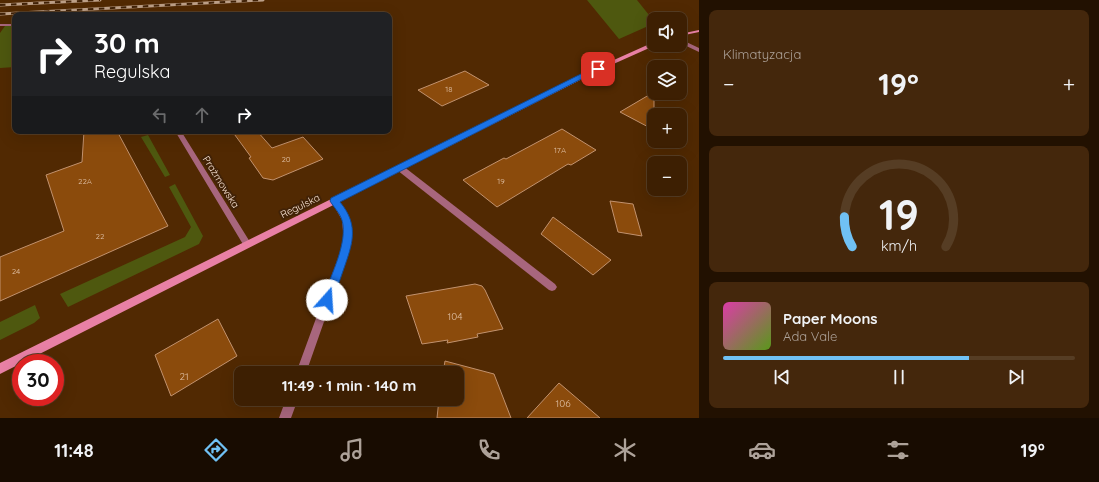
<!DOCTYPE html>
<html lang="pl">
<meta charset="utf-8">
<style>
body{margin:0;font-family:Quicksand,sans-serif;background:#44270c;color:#f1f3f6;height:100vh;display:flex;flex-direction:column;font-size:15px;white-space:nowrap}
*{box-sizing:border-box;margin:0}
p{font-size:13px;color:#ada299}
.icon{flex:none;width:22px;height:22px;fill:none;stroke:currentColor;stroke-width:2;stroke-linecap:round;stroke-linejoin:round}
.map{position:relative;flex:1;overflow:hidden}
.panel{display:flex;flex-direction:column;gap:10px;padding:10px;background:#221101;width:400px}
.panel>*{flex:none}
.banner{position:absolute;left:12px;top:12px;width:380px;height:122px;border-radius:8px;box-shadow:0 4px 16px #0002,0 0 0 1px #563d24;background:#202124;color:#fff;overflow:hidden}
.controls{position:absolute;left:647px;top:12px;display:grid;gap:8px}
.controls a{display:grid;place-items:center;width:40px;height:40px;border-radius:8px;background:#3d1f02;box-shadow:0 4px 16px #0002,0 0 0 1px #563d24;font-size:20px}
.speed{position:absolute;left:12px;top:354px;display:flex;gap:8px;font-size:20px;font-weight:700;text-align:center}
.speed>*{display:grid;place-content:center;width:52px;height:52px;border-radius:50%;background:#3d1f02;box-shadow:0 4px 16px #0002,0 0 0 1px #563d24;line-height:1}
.speed .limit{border:6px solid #d22;background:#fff;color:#111}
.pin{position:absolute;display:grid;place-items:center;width:34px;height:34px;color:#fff;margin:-17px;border-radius:8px;box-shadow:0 2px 6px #0006}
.me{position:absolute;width:44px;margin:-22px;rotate:19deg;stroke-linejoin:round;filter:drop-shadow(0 0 3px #0008)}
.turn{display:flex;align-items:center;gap:14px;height:84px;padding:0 16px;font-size:18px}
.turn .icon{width:52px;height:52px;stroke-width:2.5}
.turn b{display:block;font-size:28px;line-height:34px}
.lanes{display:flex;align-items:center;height:38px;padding:0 16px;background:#0003;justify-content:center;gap:20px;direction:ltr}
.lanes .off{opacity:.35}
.big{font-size:30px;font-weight:700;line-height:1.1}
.panel .card{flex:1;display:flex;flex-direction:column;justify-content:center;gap:6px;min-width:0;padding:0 14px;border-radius:8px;background:#44270c}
.panel .dial{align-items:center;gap:0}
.dial svg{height:104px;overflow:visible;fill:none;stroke:#563d24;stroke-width:7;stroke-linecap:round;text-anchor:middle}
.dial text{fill:#f1f3f6;stroke:none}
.song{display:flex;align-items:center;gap:12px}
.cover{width:48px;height:48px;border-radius:6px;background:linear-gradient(135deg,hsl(320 70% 55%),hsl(90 70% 35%))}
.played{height:4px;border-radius:2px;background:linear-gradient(90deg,#70c1f4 70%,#563d24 70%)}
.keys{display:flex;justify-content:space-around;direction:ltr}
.heat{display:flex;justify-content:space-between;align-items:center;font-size:22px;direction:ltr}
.trip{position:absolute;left:234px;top:366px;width:230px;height:40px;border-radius:8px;background:#3d1f02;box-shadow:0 4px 16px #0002,0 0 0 1px #563d24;font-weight:700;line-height:40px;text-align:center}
.tabs{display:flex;height:64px;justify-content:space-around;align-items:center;background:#180c01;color:#ada299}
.tabs .icon{width:28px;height:28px}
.tabs .active{color:#70c1f4}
.tabs b{font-size:18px;color:#f1f3f6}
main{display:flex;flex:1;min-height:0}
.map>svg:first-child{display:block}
.green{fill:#4e580f}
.building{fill:#8b4b0c;stroke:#c2926e}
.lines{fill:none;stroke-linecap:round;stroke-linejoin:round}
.lane{fill:#a8667d;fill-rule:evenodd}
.street{fill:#a8667d;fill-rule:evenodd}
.secondary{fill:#e880a5;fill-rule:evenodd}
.rail-casing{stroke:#bc9f87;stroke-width:3}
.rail{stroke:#412207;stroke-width:2;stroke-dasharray:5.5;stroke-linecap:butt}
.route{fill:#1a73e8;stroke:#114b97}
.labels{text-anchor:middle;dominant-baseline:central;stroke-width:4;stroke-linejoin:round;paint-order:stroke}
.number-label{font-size:8px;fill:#e0c1a6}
.street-label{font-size:10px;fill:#fde8d9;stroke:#412207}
.near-number-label{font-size:10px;fill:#e0c1a6}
</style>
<main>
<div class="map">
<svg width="699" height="418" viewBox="0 0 699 418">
<rect width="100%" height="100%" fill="#512902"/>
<path class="green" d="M587,0H637L649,15L654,25L646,27L619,39Z
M285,11V15H214Z
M5,26H15V67L0,68V33Z
M148,135L170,175L165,177L141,137Z
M175,184L203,236L199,244L68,307L60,294L185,237L191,227L169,187Z
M35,305L40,318L34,323L0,340V322Z"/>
<path class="building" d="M465,71L489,85L442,106L418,90Z
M654,92V130L620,112Z
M562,129L596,150L571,165L568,164L497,207L463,180L504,158L506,159Z
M84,131H117L168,226L0,301V257L64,231L46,175L82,162Z
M232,131H257L272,148L303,137L323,159L273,180L263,178L249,158L251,157Z
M610,201L633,204L642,236L618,232Z
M553,217L611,260L593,275L541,234Z
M475,284L482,286L485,290L503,329L477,334L478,337L447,343L448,340L422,344L406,296Z
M218,319L237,356L171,396L155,355Z
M445,361L494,374L511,418H437L439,399H457V373H443Z
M559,383L600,418H527Z"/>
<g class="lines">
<path class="lane" d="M397,166H403L555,284L557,287L555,290L552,291L549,290L397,170L396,168Z"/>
<path class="street" d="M0,24H15V26H0Z
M680,39L699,48V52L680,43Z
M175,131H181L250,242L251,244L250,246L247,247L244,246Z
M335,198L338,199C348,213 352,225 352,242L306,373H296L344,242L342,220L331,201Z
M286,399H298L291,418H279Z"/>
<path class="secondary" d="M699,30V32L680,36V34Z
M654,42V45H656L600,70L0,374V363L596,68Z"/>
<defs>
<path id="rail" d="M0,5L100,0
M0,14L263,0"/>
</defs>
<use href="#rail" class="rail-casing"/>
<use href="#rail" class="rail"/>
</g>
<path class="route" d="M595,67L601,69L340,202C360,226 352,245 343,271C339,282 336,293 331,304L327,305L323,304L322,300C329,280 346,247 343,225C342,215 335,209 330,201L331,198Z"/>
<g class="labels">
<g class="number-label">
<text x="449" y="89">18</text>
<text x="560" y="150">17A</text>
<text x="286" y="159">20</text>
<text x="85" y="181">22A</text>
<text x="501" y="181">19</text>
<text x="100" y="236">22</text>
<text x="16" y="271">24</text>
</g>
<g class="street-label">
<text transform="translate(221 182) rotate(58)">Prażmowska</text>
<text transform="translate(300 206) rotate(-26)">Regulska</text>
</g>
<g class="near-number-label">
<text x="455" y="316">104</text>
<text x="184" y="376">21</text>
<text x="563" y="403">106</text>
</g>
</g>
</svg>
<div class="controls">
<a><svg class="icon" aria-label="sound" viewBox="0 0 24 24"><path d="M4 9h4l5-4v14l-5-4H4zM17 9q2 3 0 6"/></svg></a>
<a><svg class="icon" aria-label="layers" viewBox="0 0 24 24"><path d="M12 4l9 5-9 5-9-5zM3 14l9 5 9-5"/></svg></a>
<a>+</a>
<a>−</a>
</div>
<div class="speed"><div class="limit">30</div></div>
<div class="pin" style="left:598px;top:69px;background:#d93025"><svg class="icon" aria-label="arrive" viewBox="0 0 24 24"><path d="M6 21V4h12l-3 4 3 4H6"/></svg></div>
<svg class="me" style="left:327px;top:300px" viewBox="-20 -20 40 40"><circle r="19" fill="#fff"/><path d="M0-13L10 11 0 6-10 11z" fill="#1a73e8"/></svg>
<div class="trip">11:49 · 1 min · 140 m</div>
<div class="banner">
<div class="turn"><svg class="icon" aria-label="right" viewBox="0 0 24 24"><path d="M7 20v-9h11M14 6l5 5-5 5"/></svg><div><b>30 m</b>Regulska</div></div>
<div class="lanes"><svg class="icon off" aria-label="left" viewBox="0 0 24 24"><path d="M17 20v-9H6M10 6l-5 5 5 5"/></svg><svg class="icon off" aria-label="ahead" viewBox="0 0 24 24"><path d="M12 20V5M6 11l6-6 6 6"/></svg><svg class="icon" aria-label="right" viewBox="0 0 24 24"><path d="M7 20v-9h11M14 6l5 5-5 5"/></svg></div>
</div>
</div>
<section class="panel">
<div class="card"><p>Klimatyzacja</p>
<div class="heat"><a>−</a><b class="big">19°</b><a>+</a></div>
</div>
<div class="card dial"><svg viewBox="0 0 100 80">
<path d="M14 69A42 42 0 1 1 86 69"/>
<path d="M14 69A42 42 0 0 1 8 46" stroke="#70c1f4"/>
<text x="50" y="56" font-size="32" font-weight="700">19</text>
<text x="50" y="72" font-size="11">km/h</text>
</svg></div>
<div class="card">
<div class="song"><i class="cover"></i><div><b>Paper Moons</b><p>Ada Vale</p></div></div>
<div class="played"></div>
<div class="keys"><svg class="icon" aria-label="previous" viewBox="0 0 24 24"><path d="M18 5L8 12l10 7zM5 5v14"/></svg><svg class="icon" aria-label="pause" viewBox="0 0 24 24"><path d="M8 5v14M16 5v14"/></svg><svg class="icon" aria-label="next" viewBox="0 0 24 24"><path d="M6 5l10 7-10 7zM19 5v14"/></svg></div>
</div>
</section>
</main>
<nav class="tabs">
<b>11:48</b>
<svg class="icon active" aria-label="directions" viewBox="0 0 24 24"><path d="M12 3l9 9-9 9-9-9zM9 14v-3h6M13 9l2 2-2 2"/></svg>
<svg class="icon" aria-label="music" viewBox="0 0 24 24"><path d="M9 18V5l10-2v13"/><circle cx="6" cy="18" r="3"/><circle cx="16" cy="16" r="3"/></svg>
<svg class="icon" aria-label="phone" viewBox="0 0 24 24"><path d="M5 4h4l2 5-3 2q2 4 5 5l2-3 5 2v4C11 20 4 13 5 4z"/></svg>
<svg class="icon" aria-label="climate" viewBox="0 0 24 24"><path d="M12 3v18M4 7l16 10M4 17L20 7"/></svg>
<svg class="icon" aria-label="car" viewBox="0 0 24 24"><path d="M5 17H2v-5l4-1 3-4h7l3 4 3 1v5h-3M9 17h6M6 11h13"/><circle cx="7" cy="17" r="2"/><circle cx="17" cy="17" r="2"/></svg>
<svg class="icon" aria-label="filters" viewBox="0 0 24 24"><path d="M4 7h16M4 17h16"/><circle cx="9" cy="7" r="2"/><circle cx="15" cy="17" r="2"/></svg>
<b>19°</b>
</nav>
